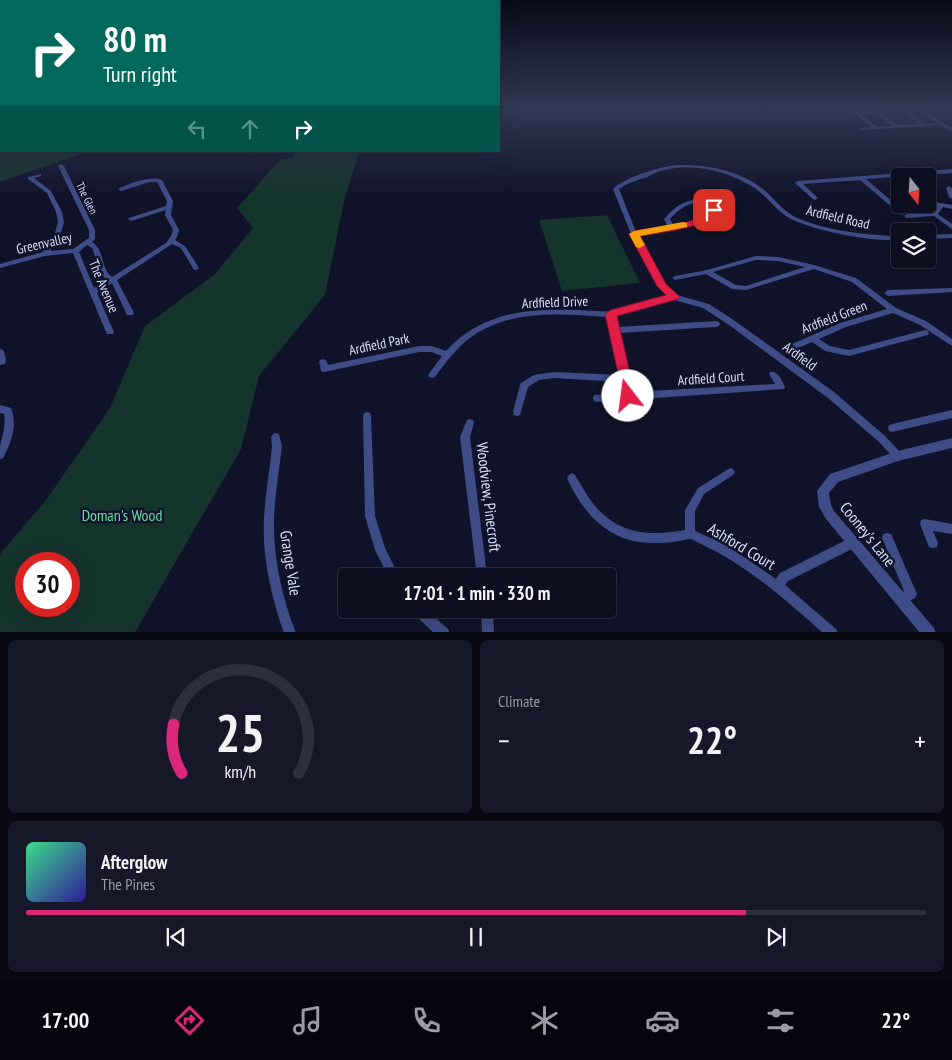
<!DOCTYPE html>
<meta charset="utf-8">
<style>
body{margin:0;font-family:"PT Sans Narrow",sans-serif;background:#161729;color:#f1f3f6;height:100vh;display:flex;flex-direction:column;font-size:19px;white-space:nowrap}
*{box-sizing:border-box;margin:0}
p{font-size:16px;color:#9a9ca5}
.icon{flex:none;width:28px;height:28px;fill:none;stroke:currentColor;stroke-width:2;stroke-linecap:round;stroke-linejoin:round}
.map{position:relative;height:632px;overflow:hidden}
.details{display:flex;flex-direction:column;gap:8px;padding:8px;background:#070812;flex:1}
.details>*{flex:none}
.top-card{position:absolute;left:0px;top:0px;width:500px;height:152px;box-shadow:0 5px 20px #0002,0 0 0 1px #2d2e3e;background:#00695c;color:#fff;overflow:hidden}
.needle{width:32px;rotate:163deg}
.buttons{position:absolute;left:891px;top:168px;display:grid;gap:10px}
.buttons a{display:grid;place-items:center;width:45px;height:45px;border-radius:5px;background:#0d0e20;box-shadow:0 5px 20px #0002,0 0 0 1px #2d2e3e;font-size:25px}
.speed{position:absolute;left:15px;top:552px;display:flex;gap:10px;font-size:25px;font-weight:700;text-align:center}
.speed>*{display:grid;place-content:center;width:65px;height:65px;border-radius:50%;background:#0d0e20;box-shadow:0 5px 20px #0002,0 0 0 1px #2d2e3e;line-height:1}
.speed .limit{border:8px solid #d22;background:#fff;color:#111}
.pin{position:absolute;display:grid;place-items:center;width:42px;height:42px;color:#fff;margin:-21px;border-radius:10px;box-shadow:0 2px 8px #0006}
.me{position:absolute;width:55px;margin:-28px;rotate:345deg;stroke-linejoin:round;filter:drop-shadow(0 0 4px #0008)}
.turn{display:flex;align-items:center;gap:18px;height:105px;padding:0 20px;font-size:22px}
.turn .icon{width:65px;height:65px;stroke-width:2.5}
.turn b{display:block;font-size:35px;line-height:42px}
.lanes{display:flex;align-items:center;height:48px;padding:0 20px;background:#0003;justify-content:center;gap:25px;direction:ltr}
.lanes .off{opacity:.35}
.big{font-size:38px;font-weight:600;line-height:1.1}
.details .widget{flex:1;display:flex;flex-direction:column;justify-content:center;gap:8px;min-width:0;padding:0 18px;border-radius:8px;background:#161729}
.details .dial{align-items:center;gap:0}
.dial svg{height:130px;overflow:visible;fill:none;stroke:#2d2e3e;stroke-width:7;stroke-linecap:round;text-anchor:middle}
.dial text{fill:#f1f3f6;stroke:none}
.song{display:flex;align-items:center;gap:15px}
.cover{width:60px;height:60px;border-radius:8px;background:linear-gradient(135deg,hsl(150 70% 55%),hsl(250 70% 35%))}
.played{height:5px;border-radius:2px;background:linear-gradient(90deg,#db2777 80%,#2d2e3e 80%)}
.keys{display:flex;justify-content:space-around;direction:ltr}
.heat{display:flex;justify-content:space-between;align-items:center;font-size:28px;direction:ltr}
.details .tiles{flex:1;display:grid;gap:8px;grid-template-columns:1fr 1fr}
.widget:last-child{grid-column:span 2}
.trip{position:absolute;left:338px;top:568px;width:278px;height:50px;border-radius:5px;background:#0d0e20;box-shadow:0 5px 20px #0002,0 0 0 1px #2d2e3e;font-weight:600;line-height:50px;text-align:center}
.dock{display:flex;height:80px;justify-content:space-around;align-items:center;background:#05060d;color:#9a9ca5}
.dock .icon{width:35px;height:35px}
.dock .selected{color:#db2777}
.dock b{font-size:22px;color:#f1f3f6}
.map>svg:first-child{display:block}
.green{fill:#15342c;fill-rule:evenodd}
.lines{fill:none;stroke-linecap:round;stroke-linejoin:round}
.minor{fill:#3e4c87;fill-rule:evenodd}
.tertiary{fill:#3e4c87;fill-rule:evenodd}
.route{fill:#e11d48;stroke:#92132f}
.slow{fill:#f59e0b}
.labels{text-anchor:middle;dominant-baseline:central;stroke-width:5;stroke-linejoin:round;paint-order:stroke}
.far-street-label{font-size:11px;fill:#dbdffe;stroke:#11132a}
.street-label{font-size:14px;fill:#dbdffe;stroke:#11132a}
.near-street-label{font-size:16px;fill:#dbdffe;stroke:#11132a}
.near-park-label{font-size:16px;fill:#67dea6;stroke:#11132a}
</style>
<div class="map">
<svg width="952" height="633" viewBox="0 0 952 633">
<rect width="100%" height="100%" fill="#11132a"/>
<path class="green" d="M0,108L1,151H90L0,182Z
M295,151H359L344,201L325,295L259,376L241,449L135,632H0V554L46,500L110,408L145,326L214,275L253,228L237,208L280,160L293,158ZM26,564H69V606H26Z
M607,215L640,283L562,291L539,220Z"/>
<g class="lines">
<path class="minor" d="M903,108H918L916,109L908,110L923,124L942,123L944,124L942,125L862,130L860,129V128L871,127L854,113L856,112ZM903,110L918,124L898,125L880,112ZM875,113L892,126L877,127L860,114Z
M61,164L64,166L95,230V239L92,242C105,250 100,268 112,277L166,243L171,236L173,230L165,215L166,210L131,221L128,219L129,218L166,206L167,201L157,182H150L121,191L118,189C127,184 152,175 162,180L173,201L171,215L179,230L177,237L175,240L185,246L199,268L196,270H194L181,248L172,244L117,280L134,313L133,315H127L112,283L97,293L114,332L113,334H107L106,332L73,253L45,256L0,268V264L43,252L55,233L58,222L56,212L47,193L28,179V177L41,174V176L34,178L51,191L62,212L64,222L61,233L50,251L73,249L89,238V230L58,166ZM87,245L92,248L102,275L107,280L94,288L79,252Z
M676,165C706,164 740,170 763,189C774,198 782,210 795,217C823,230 869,236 900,236L899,240C872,242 815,231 791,219C777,212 769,198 756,189C731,172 694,162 665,170C658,171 653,174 647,177C637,180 628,183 619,189L636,232L668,227L664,219L665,218C679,201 699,192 717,209L715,215C691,229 665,232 638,235L665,284L677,295L709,304L735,321L834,392L884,435L901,453L903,456L901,459L898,460L895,459L878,441L828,398L729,325L703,308L674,300L641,310L615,316L617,327L716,321L719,322L720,324L719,326L716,327L619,333L632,392L775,384L769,374L770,372C778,370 782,381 785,387L784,389L597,402L594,401L593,398L594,395L623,393L621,382L554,378L539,380L528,387L520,415L517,416L514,415L513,412L520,385L521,383L534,375L554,372L620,375L608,317C563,314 513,309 474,335C458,346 446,362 435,377L432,378L429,377L428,375L442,356L431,352H419L324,372L321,371L319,362L320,360L323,359L326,360L328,365L419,346H432L446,351C481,313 526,308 575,310C587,310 598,312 609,311C626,311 652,301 668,296L659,288L631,234L613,189C625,177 659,167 676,165ZM695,203L706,206L711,210L710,213L692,222L674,226L670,219C677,211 685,205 695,203Z
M952,169V173L866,179L902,210L914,204H921L902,215L900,214L860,180L803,184L817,197L818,198L815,200L813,199L795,183L798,181Z
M949,186L952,188V199L949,197L946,188Z
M928,201L952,205V209L943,207L938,214L952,224V229L934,216L907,218L904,216L907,214L933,212L938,206L926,204H928Z
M952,234V238L928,239V235Z
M756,256L778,257L814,265L856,278L896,308L926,321L952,339V346L920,325L893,313L846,327L819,339L830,346L849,350L925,330L928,331L929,333L928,335L849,356L825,351L812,342L786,353L783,352L782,350L783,348L840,323L887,309L852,282L814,269L746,290L732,289L706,274L675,280L672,278L675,276L707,270ZM756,260L778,261L805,267L746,286L736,285L713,272Z
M952,288V292L888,296L884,293L888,290Z
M0,349L3,350C5,354 7,360 5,364L0,365Z
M0,405L11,408C18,425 11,443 3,458L0,459C0,455 0,451 0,447C2,435 6,427 4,414L0,413Z
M952,410V418L892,432L889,431L888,428L889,425L892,424Z
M367,412L370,413L371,416L375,516L385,548L399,576H388L375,550L365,516L363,416L364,413Z
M470,419L473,420L474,423L470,437L487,576H477L460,437L467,420Z
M276,433L279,434L282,446C279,470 275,495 274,519C273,558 282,597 296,633H284C271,596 262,557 264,519C265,494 270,470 272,446L271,437L273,434Z
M730,468L733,469L735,472L733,475L704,494L695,511V531L726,545L776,579L780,573L848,539L852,538L856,539L857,543L856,547L788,581L785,585L836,629L838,633H823C787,601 750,568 707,547C702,545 695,540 690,539C686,539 682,541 678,541C670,543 661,543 652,543C610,543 583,514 567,478L569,475L572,473L575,475C582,486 588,498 596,507C621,535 650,536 685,530V510L698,488Z
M925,519L952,524V534L933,531L938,543L937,547L933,548L929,547L920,524L921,520Z
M887,533L891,534L917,594L915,598L901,605L897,603L895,599L897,595L904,591L882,538L883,534Z
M411,609H425L448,629L450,633H434L413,613Z
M481,609H493L494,633H482Z"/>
<path class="tertiary" d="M913,108H919L952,128V132Z
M952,438V448L898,461L838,482L829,493L831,505L834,511L934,628L936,633H920L826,519L819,507L817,491L830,474L898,451Z"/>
</g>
<linearGradient id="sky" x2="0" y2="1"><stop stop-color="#090a17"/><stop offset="0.55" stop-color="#323955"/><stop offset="1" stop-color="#323955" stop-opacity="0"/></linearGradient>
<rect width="952" height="196" fill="url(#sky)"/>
<path class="route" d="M714,207L718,210C714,227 656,233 640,236L666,284L680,297L678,299L617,316L635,396L633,400L628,402L624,400L605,314L611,310L666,295L657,286L629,234L634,231C657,227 685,226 705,215C710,212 709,209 714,207Z"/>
<path class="slow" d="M683,222L687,223V227L640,236L645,245L640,248L636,247L629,234L634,231Z"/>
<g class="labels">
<g class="far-street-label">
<text transform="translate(87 198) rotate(64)">The Glen</text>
</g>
<g class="street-label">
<text transform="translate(838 217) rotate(13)">Ardfield Road</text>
<text transform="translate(44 243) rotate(-13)">Greenvalley</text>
<text transform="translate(104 286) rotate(67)">The Avenue</text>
<text transform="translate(555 302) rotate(-2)">Ardfield Drive</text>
<text transform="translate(834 317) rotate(-21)">Ardfield Green</text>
<text transform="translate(379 344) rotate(-12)">Ardfield Park</text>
<text transform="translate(800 356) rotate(36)">Ardfield</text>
<text transform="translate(711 378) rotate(-4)">Ardfield Court</text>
</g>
<g class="near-street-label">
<text transform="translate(489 497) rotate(83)">Woodview, Pinecroft</text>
<text transform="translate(868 534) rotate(51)">Cooney's Lane</text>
<text transform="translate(742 546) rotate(31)">Ashford Court</text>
<text transform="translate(291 563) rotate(81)">Grange Vale</text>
</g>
<g class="near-park-label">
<text x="122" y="515">Doman's Wood</text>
</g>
</g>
</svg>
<div class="buttons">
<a><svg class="needle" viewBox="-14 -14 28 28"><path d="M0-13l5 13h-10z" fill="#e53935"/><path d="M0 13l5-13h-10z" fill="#9a9ca5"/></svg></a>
<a><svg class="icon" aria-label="layers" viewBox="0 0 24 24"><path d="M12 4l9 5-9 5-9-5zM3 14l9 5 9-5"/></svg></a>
</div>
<div class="speed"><div class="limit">30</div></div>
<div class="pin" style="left:714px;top:210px;background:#d93025"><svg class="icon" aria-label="arrive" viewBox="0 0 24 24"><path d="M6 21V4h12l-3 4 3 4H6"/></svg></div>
<svg class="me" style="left:628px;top:396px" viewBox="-20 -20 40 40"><circle r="19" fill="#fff"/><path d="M0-13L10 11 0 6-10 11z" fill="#e11d48"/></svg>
<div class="trip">17:01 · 1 min · 330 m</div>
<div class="top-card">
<div class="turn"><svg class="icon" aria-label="right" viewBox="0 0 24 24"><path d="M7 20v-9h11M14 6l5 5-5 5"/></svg><div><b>80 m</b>Turn right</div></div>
<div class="lanes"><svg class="icon off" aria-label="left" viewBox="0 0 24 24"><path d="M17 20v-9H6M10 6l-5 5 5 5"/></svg><svg class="icon off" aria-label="ahead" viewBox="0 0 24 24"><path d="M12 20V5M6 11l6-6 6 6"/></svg><svg class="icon" aria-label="right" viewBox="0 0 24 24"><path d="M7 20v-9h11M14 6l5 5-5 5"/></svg></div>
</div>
</div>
<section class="details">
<div class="tiles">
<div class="widget dial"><svg viewBox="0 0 100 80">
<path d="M14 69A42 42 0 1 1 86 69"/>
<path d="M14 69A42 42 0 0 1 9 39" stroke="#db2777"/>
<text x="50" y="56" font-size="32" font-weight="700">25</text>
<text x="50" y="72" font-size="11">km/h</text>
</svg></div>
<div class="widget"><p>Climate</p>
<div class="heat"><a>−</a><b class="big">22°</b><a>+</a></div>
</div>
<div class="widget">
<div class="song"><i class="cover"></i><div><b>Afterglow</b><p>The Pines</p></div></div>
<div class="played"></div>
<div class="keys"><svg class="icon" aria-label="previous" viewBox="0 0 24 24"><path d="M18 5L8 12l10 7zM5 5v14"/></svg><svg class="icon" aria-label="pause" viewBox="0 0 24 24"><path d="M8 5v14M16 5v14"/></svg><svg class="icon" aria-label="next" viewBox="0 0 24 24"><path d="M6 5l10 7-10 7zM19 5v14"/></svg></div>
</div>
</div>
</section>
<nav class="dock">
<b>17:00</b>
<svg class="icon selected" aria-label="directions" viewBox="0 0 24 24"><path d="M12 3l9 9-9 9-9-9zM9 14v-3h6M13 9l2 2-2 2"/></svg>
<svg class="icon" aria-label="music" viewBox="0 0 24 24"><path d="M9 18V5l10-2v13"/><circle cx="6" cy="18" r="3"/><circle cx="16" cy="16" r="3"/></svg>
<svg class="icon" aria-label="phone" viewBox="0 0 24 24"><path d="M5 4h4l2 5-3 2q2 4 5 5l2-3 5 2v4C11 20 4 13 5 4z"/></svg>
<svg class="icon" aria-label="climate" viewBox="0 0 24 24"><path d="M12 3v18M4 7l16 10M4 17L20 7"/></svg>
<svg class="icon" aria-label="car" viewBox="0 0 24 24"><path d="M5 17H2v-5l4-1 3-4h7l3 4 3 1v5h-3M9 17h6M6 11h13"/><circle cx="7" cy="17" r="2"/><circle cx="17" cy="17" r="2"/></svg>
<svg class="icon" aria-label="filters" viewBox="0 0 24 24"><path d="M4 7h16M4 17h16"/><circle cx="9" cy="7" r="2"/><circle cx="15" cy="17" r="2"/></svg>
<b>22°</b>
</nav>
